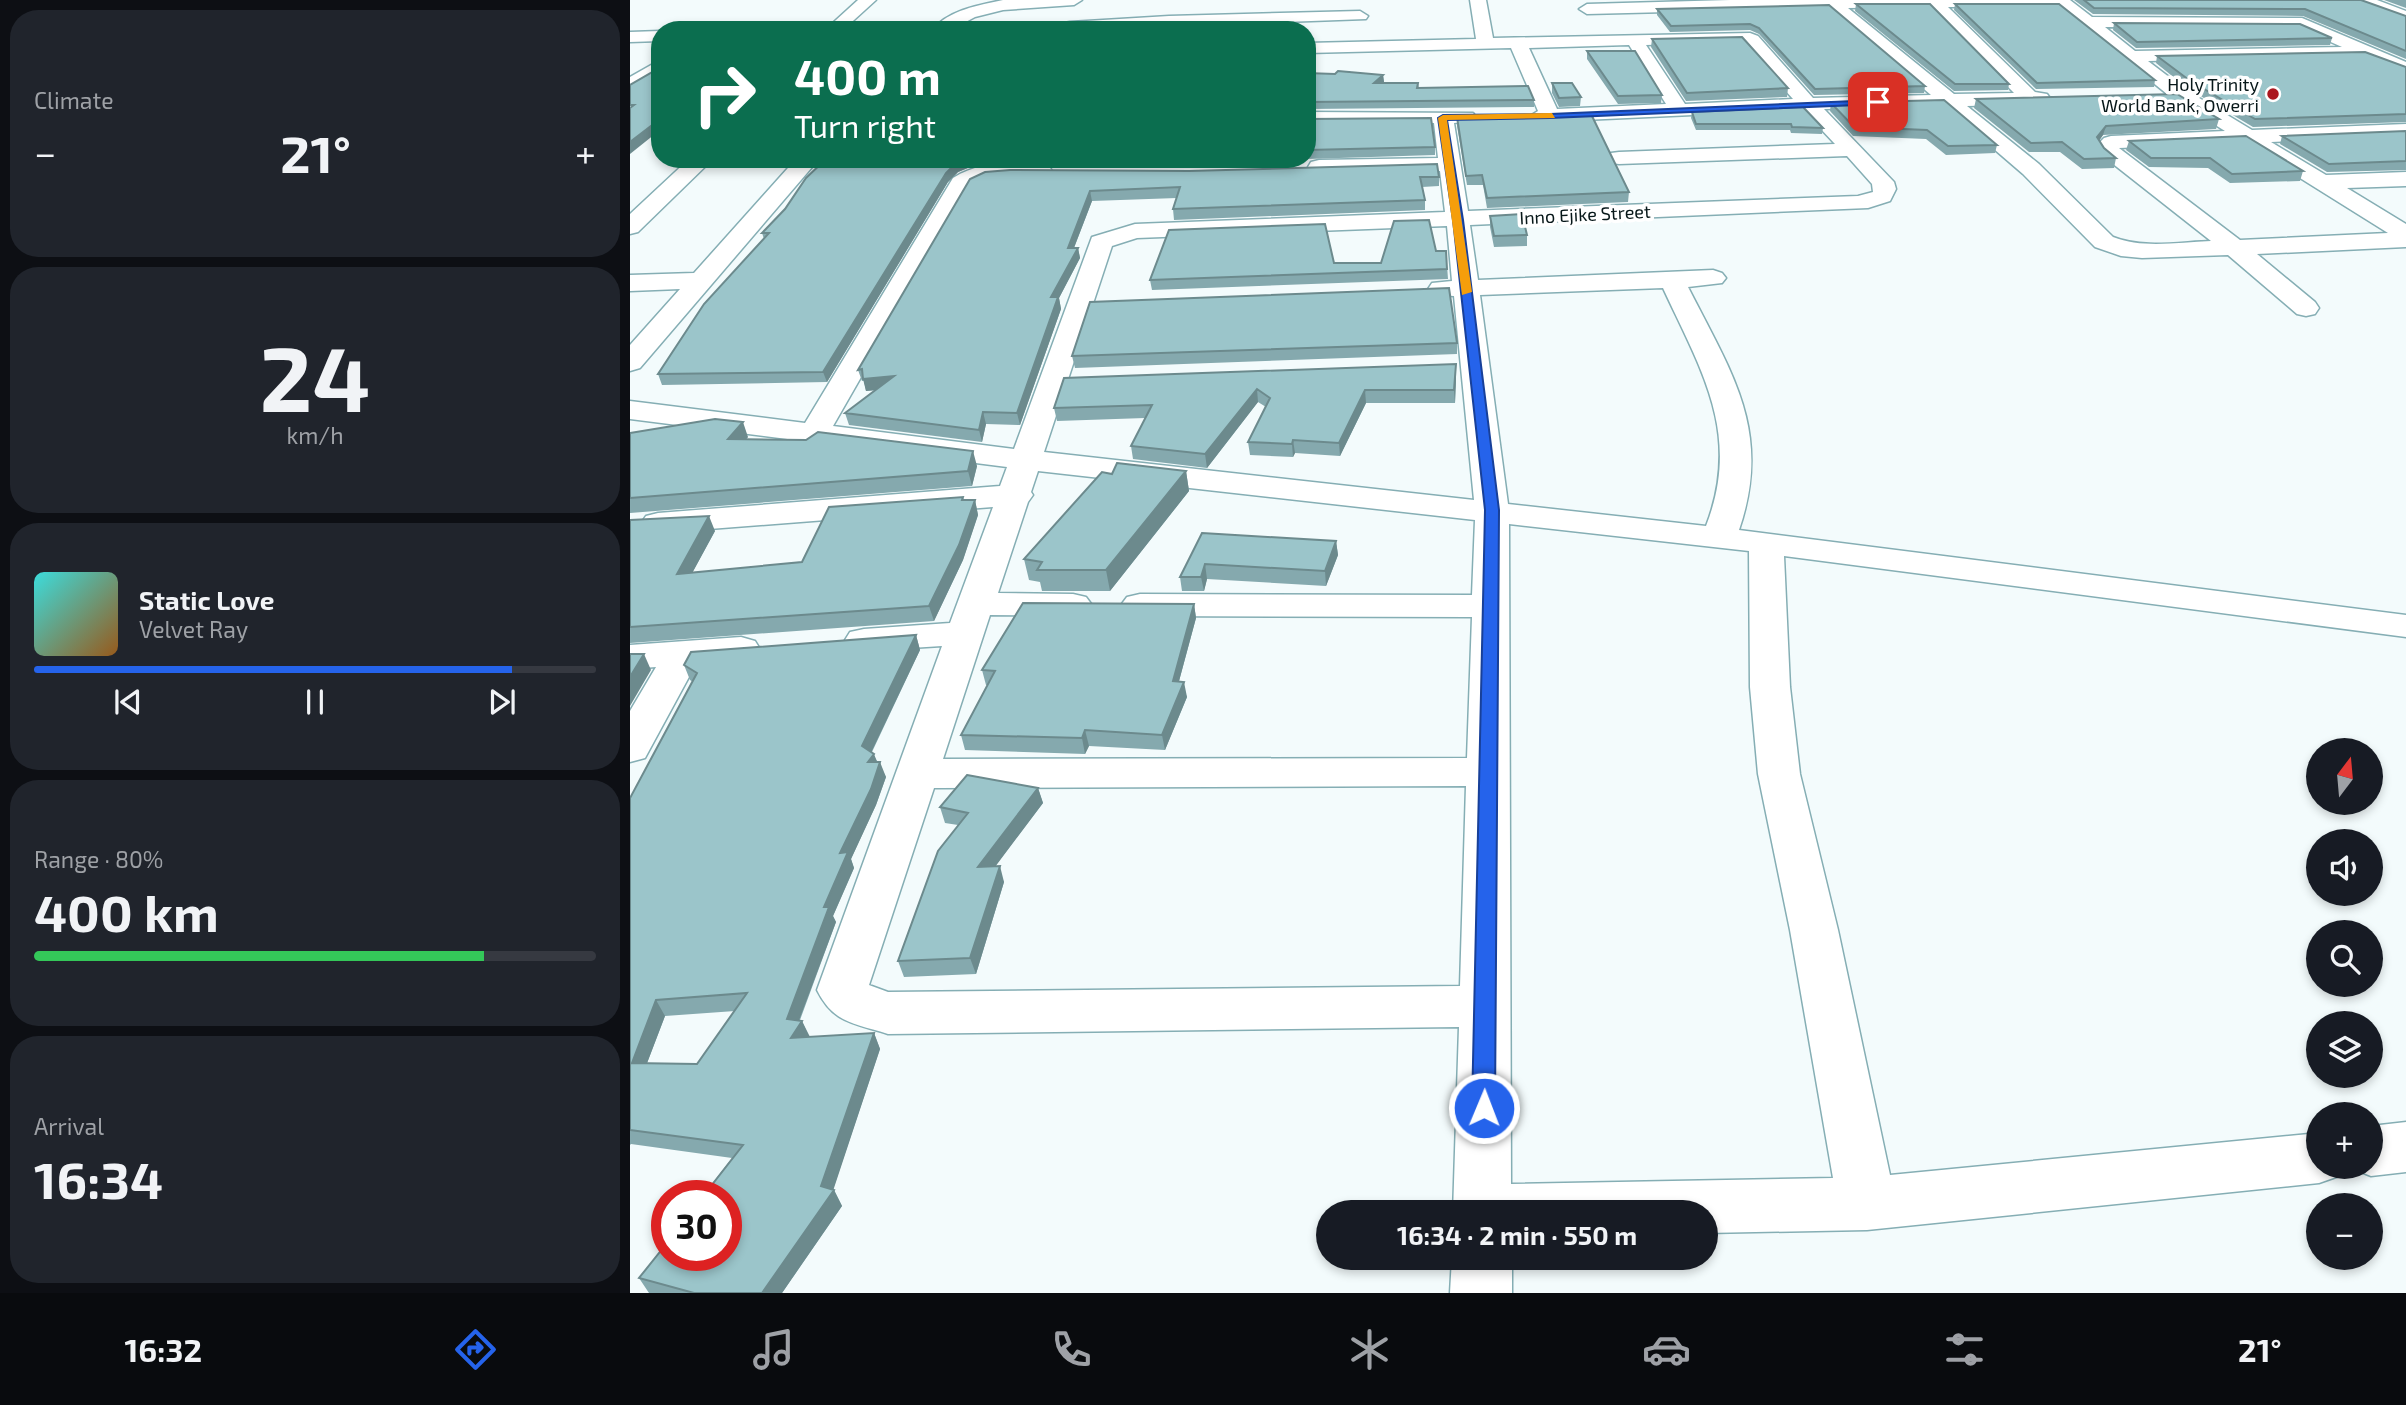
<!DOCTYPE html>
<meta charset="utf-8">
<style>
body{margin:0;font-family:"Exo 2",sans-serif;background:#20242c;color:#f1f3f6;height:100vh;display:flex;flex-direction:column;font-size:26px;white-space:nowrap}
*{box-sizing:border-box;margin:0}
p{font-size:23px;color:#9ea1a6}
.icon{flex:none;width:38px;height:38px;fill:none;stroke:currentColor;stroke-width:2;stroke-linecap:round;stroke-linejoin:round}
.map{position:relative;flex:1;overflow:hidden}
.panel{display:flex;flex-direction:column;gap:10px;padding:10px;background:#0d0f14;width:630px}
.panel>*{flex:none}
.banner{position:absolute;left:21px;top:21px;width:665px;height:147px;border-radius:28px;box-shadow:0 4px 10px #0003;background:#0b6e4f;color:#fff;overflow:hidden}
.needle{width:46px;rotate:16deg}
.tools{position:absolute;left:1676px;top:738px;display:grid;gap:14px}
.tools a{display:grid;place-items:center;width:77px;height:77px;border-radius:50%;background:#171b24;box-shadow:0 4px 10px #0003;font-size:35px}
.speed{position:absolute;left:21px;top:1180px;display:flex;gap:14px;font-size:35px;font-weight:700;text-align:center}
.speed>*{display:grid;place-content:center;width:91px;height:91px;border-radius:50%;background:#171b24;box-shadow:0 4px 10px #0003;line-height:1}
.speed .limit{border:10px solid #d22;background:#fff;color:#111}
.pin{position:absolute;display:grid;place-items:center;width:60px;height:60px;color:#fff;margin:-30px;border-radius:14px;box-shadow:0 4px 10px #0006}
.me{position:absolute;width:77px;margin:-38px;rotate:1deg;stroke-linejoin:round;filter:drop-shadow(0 0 5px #0008)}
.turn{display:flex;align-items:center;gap:24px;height:147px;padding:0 28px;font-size:32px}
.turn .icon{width:91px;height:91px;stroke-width:2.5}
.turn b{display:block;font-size:49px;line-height:60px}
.big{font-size:52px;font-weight:700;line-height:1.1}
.panel .tile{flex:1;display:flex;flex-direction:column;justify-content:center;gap:10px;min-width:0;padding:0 24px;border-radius:28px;background:#20242c}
.panel .dial{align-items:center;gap:0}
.dial b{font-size:91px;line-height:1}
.song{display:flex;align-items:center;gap:21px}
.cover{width:84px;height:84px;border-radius:10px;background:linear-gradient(135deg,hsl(180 70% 55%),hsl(30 70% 35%))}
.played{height:7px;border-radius:4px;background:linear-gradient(90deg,#2563eb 85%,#363941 85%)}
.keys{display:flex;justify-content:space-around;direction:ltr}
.heat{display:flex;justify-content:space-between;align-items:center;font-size:38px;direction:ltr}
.charge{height:10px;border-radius:5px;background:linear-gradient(90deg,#34c759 80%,#363941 0)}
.trip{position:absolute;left:686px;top:1200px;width:402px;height:70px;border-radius:35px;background:#171b24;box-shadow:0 4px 10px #0003;font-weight:700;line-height:70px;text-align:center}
.tabs{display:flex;height:112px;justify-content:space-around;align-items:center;background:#090b0e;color:#9ea1a6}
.tabs .icon{width:49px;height:49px}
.tabs .current{color:#2563eb}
.tabs b{font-size:32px;color:#f1f3f6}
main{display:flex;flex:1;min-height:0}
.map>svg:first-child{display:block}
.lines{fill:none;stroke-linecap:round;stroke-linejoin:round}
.minor-casing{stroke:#85aeb4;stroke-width:3}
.minor{fill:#fff;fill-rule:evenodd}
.wall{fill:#85a9ae;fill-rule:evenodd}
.shaded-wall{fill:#6c8a8d}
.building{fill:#9bc5ca;stroke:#6c8a8d;stroke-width:2;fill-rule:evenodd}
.route{fill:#2563eb;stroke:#184099;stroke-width:2}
.slow{fill:#f59e0b}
.poi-dot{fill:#ab171f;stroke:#fff;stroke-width:2.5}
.labels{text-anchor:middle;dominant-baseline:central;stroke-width:7;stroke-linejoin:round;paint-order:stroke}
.far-poi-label{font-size:18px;fill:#071719;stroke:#fff;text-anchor:end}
.far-street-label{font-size:18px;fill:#071719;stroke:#fff}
</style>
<main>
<section class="panel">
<div class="tile"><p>Climate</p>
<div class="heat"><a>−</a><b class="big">21°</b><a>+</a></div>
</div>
<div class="tile dial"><b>24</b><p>km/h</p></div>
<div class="tile">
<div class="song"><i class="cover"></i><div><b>Static Love</b><p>Velvet Ray</p></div></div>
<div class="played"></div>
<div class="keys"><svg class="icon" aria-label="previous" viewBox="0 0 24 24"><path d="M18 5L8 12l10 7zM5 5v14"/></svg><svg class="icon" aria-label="pause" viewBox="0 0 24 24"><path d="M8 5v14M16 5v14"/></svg><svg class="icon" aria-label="next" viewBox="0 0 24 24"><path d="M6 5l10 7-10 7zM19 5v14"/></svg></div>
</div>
<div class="tile"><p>Range · 80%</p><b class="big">400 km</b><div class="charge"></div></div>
<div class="tile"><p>Arrival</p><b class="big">16:34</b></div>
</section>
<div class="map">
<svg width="1776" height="1293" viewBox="0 0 1776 1293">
<rect width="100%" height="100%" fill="#f3fbfc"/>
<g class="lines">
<defs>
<path id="minor" d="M228,0H246L213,30H195Z
M373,0H452L444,5L373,10L345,17L321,30H302C319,10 349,5 373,0Z
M840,0H856L863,38L1120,33L1128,36L1183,98L1301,95L1199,8L957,14L949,9L957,4L1100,0H1440L1462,17L1672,18L1776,62V74L1732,56L1518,61L1556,90L1622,130L1776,124V136L1641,142L1696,175L1776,172V186L1717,188L1776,224V247L1627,254L1685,302L1689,308L1685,314L1676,316L1667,314L1598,255L1512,258L1491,256L1465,247L1393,174L1314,106L1194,109L1264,182L1266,189L1260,201L1238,208L840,225L848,280L1083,270L1092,273L1096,278L1092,283L1058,287C1101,372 1143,431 1109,530L1776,615V637L1154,556L1160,687L1170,774L1208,930L1260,1175L1689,1133V1167H1713L1709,1176L1689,1183L1237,1230L1076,1233V1213H823L829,1027L258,1034C224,1023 204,1024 187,990L312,646L234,651L220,648L215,640L220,632L234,629L320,623L363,507L28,533L16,530L11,523L16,516L28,513L370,486L377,467L0,419V401L175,423L323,178C350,161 381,163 411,164L419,166L422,171L419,176L411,178H359L340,187L203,426L384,449L462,237L505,224L815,212L810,171L689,174L681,172L678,167L681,162L689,160L808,158L804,123L677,124V112L843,113L846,117L843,121L824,123L838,211L1228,196L1243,192L1242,184L1217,156L989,164L981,163L978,158L981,153L989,152L1205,144L1173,110L910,122L903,120L900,116L908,111L881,48L677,53V43L846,39ZM1300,7L1384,93L1324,94L1218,8ZM1318,7H1429L1542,98L1595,131L1481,136L1474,138L1467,145L1473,156L1581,241C1549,242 1513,249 1483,237L1409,164L1337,106L1410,104L1420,98L1417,94L1405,92ZM1475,27L1669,28L1712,47L1505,51ZM1112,42L1163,99L1055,104L1016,45ZM999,45L1036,104L927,109L899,48ZM1614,143L1758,233L1610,240L1489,148ZM817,226L822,281L802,283L798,289L802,295L824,296L844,500L414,452L482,246L507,238ZM1033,288C1071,370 1112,434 1076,526L878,504L850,295ZM408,471L845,520L842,595L510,594L497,597L491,605L497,613L510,616L842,617L837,758L313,759L360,615L443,616L456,613L462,605L456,597L443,594L368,593L398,502L403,495L401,492ZM879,524L1119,551L1120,687L1128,774L1160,930L1203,1178L881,1184ZM836,786L830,986L258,992L239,985L304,788Z
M1725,0H1747L1776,11V22L1727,3Z
M730,11L738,16L736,19L430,30L434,23L440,22L539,16Z
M30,31V41L0,42V32Z
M30,60V74L0,92V77Z
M59,159H83L8,232L0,234V214Z
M166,159H189L10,368L0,371V345L50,289L0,291V275L64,273Z
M111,637L125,641L130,649L125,657L66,664L15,758L0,762V711L26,667L0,669V645Z
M1776,1122V1172L1741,1176L1721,1168L1741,1167V1126Z
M822,1258H882V1293H820Z"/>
</defs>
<use href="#minor" class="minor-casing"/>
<use href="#minor" class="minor"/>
</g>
<path class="wall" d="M1444,0H1731L1776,16V59L1673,16L1463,14Z
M1754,0H1776V8Z
M1226,4L1379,84L1378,90L1324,91L1225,11Z
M1325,4L1525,80L1524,87L1406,89L1324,10Z
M1199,5L1295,86L1294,93L1184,95L1129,34L1120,30L1040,32L1027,15V9Z
M1484,23L1702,38L1700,45L1506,48L1483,30Z
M1022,39L1158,88L1157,97L1056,101L1021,47Z
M957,51L1032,95L1031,103L988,104L957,59Z
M1527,56L1776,67V122L1623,127L1557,88L1526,63Z
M677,73L753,75L754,82L753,83H788L789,88L904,100V107L677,109Z
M922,83L951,97L950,106L929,107L922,93Z
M1346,99L1589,119L1586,129L1473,135L1469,141L1474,148L1486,158L1484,168L1452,169L1430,152H1399L1344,108Z
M1201,103L1367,145L1365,153L1316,155L1296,139L1223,136L1200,111Z
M1062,112L1193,128L1192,134L1161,133L1160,130H1066L1061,118Z
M827,117L999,192L998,202L857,208L853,185H837L827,126Z
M677,119L805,147V155L677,159Z
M1776,131V170L1697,172L1650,144L1652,136Z
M1499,141L1673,171L1670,181L1600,183L1578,168L1519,167L1496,150Z
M196,159H648L560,161L382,160L340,167L328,172L318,182L197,382L32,385L28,374L134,239L132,233L155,209Z
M809,177V186L792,187L795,200V210L544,220L543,209L547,198L462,201L444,248H448L450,258L429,298L431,309L390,425L356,424L352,442L219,425L215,413L246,390L236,391L234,381H232L228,370L340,179Z
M860,216L897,235V246L864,247L860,227Z
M806,251H816L818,279L522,290L520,280L704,263H751Z
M827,343V354L445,368L442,356Z
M826,377L825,403H736L710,456L665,453L663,457L620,455L618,442L636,407L628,402L577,468L503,459L501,446L515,418L427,421L424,408L434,378Z
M0,433L118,437L116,439L347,466L342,486L0,513Z
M556,471L559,491L480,591H412L410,582L399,580L394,559L482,474Z
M333,497L334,500H345L348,515L333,560L304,621L0,643V520L85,531L62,573L172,562Z
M572,533L706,541L708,555L696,586L577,579L574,591H552L550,577Z
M564,604L566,618L549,681L557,697L535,750L459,746L455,754L335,750L331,735L358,685H356L352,670Z
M286,635L290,650L242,752L256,777L246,805L221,859L224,868L203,916L206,922L170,1020L172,1021L179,1037L244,1033L250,1049L203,1189L204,1190L212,1206L152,1293H19L9,1278L102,1158L1,1144L0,1145V798L63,682L60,680L54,665ZM105,1011L67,1064L17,1063L35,1016Z
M408,788L413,803L365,866L374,882L346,974L274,977L268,961L328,825L315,823L310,807Z"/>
<path class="shaded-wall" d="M753,75L754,82L744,91V83Z
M30,119V130L0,154V142Z
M1476,126L1473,135L1465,146L1467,137Z
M149,159H163L161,161H150Z
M335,159H382V160L340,167L328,172L318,182L197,382L193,372L316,173L326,163Z
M460,191L462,201L440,258L438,248Z
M448,248L450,258L429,298L431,309L390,425L387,413L421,297Z
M826,364V377L825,403L824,390Z
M264,376L268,388L236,391L233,379Z
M627,389L628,402L577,468L575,454Z
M735,390L736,403L710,456L709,443Z
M353,412L356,424L352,442L349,430Z
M113,422L118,437L104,453L98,439Z
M663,440L665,453L663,457L662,444Z
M343,451L347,466L342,486L338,471Z
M556,471L559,491L480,591L476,570Z
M345,500L348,515L333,560L304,621L299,606Z
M79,516L85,531L53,590L47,574Z
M706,541L708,555L696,586L695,571Z
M575,564L577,579L574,591L571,577Z
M564,604L566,618L545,696L543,681Z
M286,635L290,650L237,761L232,746Z
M14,654L21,670L0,706V677Z
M554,682L557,697L535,750L532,735Z
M455,730L459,746L455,754L452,738Z
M244,754L249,767L250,762L256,777L246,805L221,859L224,868L203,916L206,922L165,1031L172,1021L180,1037L169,1054L161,1038L157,1019L194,907L238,762Z
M408,788L413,803L353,883L348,867Z
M370,866L374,882L346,974L340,958Z
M26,1000L35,1016L11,1079L2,1063Z
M244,1033L250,1049L202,1194L204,1190L212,1206L152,1293H132L191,1186Z"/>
<path class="building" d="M1454,0H1731L1776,16V51L1675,9L1464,8Z
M1226,4H1300L1379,84H1325Z
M1325,4H1429L1525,80L1407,83Z
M1199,5L1295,86L1185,89L1129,28L1120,24L1041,26L1027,9Z
M1484,23L1670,24L1702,38L1507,42Z
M1112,37L1158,88L1057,93L1022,39Z
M957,51H1005L1032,95L988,96Z
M1735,52L1776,67V114L1625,119L1559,80L1527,56Z
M30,63V119L0,142V108L4,105H0V85L29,68Z
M708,71L753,75L744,83H788L787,88L898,86L904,100L677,102V73L705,74Z
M922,83H942L951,97L929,98Z
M1547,94L1589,119L1476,126L1467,137L1474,148L1486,158L1454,159L1432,142L1401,143L1346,99Z
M1314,100L1367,145L1318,146L1297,130L1224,127L1201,103Z
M1173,107L1193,128L1162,127L1161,124H1066L1062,112Z
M961,114L999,192L857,198L852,175L836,176L827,117Z
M801,118L805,147L677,150V119Z
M1776,131V161L1699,164L1652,136Z
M1616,136L1673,171L1602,174L1580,158H1521L1499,141Z
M196,159H335L326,163L316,173L193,372L28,374L74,304L139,233H132L155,209L176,178Z
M807,164L809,177H790L795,200L543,209L550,187L460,191L438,248H448L421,297H428L387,413L353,412L349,430L215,413L264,376L233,379L232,369L228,370L340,179L355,172L380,170L559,171Z
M892,214L897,235L864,236L860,216Z
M799,220L806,251H816L817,269L520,280L539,230L695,224L704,263H751L764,221Z
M819,288L827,343L442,356L460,302Z
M826,364L824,390H735L709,443L663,440L662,444L618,442L640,398L627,389L575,454L501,446L522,405L424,408L434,378Z
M85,419L113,422L98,439L176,440L188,432L343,451L338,471L0,498V433Z
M487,463L556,471L476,570H407L412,562L394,559L472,472L482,474Z
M333,497L332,500H345L329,545L299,606L0,627V520L79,516L47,574L172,562L199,507Z
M572,533L706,541L695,571L575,564L571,577H550Z
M393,603L564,604L543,681L554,682L532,735L455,730L452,738L331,735L365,671L352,670Z
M286,635L232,746L244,754L238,762H250L241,789L210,853L218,852L194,907H199L157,1019L172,1021L161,1038L244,1033L191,1186L204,1190L132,1293H64L9,1278L37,1243V1255H96V1195H74L113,1145L0,1130V798L67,673L54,665L61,652ZM117,993L67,1064L2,1063L26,1000Z
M0,654H14L0,677Z
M337,775L408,788L348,867L370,866L340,958L268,961L308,851L338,813L310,807Z"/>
<path class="route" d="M1248,100L1251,104L920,118L817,120L833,220L869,510L865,1108L862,1115L854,1118L846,1115L842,1108L855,510L823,220L808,118L813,115L920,114Z"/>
<path class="slow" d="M922,113L925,118L817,120L842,292L832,295L808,118L813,115Z"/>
<circle class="poi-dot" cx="1643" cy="94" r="7"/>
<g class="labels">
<g class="far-poi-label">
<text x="1629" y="84">Holy Trinity<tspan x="1629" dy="21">World Bank, Owerri</tspan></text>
</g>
<g class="far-street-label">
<text transform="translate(955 214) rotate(-3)">Inno Ejike Street</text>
</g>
</g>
</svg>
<div class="tools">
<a><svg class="needle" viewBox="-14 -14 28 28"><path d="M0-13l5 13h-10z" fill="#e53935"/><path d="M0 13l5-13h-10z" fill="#9ea1a6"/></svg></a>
<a><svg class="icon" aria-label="sound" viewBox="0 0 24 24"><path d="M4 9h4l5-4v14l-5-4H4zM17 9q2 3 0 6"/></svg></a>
<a><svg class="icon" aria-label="search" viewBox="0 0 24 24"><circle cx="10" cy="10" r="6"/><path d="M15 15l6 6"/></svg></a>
<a><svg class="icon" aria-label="layers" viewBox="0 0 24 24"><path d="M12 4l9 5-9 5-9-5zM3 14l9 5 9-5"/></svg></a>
<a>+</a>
<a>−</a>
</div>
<div class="speed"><div class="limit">30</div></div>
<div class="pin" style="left:1248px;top:102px;background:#d93025"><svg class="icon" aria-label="arrive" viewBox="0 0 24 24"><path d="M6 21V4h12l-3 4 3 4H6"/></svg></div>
<svg class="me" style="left:854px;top:1108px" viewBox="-20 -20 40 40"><circle r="17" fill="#2563eb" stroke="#fff" stroke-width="3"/><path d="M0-11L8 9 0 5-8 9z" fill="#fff"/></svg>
<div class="trip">16:34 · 2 min · 550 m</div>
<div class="banner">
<div class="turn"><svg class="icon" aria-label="right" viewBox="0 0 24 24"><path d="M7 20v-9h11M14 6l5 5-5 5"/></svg><div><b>400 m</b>Turn right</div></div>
</div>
</div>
</main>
<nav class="tabs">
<b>16:32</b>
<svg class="icon current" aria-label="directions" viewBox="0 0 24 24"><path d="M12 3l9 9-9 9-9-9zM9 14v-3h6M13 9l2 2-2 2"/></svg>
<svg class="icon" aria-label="music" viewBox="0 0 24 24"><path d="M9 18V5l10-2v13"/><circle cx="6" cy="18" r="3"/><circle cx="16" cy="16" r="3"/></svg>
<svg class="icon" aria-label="phone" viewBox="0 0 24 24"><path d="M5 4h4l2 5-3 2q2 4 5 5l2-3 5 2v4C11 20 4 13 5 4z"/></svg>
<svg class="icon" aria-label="climate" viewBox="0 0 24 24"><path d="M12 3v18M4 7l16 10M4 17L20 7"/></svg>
<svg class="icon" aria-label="car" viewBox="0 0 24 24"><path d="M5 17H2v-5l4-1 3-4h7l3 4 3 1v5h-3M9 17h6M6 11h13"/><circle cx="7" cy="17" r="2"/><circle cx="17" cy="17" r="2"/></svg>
<svg class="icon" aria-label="filters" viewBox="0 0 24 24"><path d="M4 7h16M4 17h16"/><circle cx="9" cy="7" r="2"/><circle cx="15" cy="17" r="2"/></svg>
<b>21°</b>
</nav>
